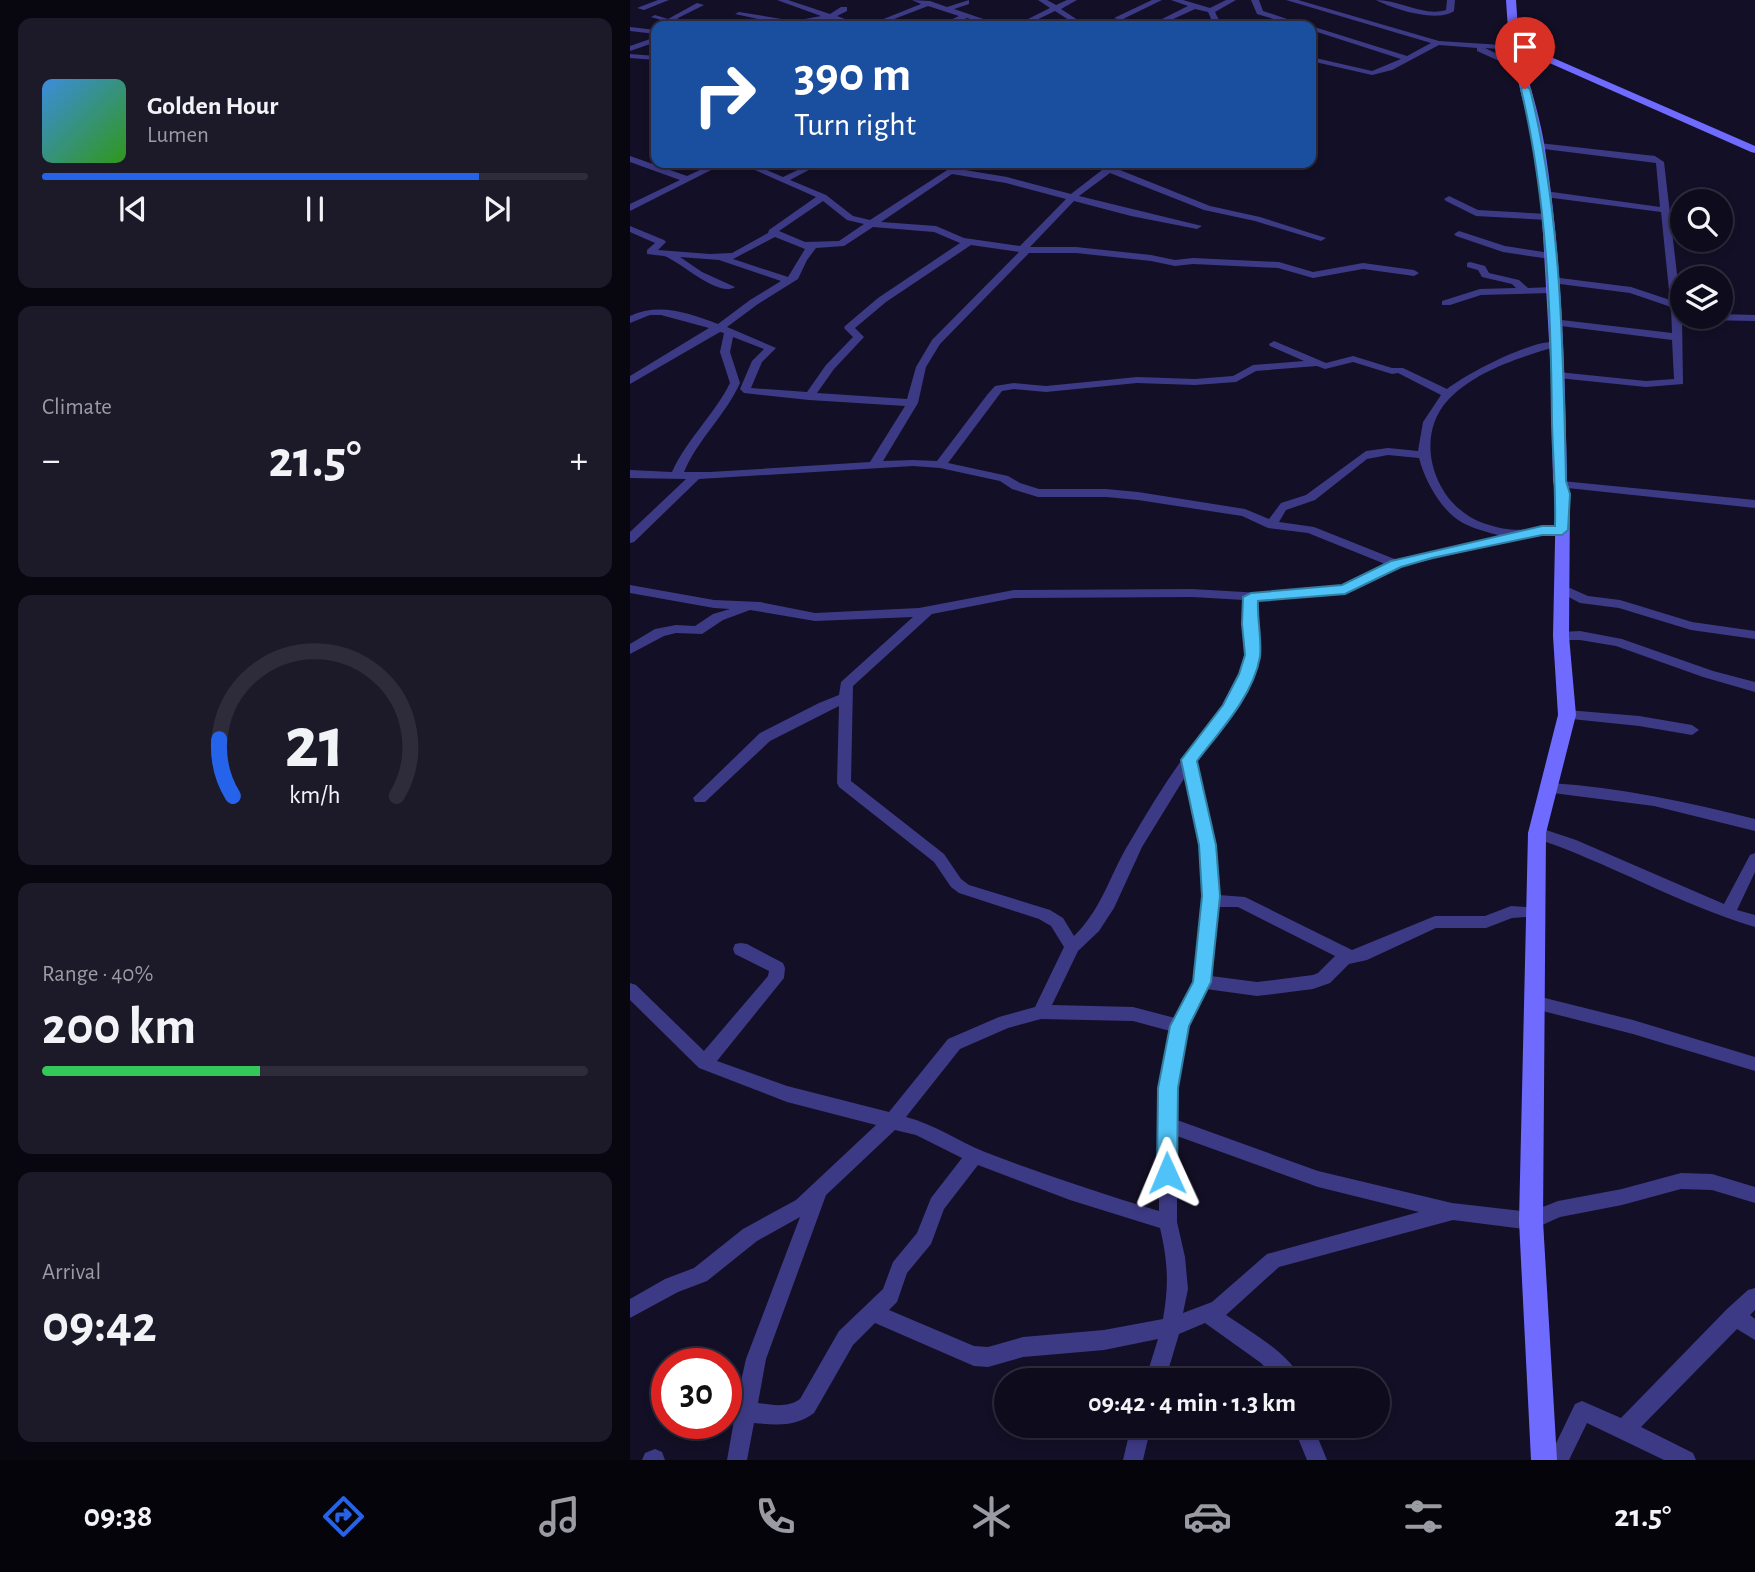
<!DOCTYPE html>
<meta charset="utf-8">
<style>
body{margin:0;font-family:"Alegreya Sans",sans-serif;background:#1c1929;color:#f1f3f6;height:100vh;display:flex;flex-direction:column;font-size:26px;white-space:nowrap}
*{box-sizing:border-box;margin:0}
p{font-size:23px;color:#9b9ba3}
.icon{flex:none;width:38px;height:38px;fill:none;stroke:currentColor;stroke-width:2;stroke-linecap:round;stroke-linejoin:round}
.map{position:relative;flex:1;overflow:hidden}
.sheet{display:flex;flex-direction:column;gap:18px;padding:18px;background:#08060f;width:630px}
.sheet>*{flex:none}
.hud{position:absolute;left:21px;top:21px;width:665px;height:147px;border-radius:14px;box-shadow:0 4px 10px #0003,0 0 0 2px #2e2b3b;background:#1a4fa0;color:#fff;overflow:hidden}
.buttons{position:absolute;left:1040px;top:189px;display:grid;gap:14px}
.buttons a{display:grid;place-items:center;width:63px;height:63px;border-radius:50%;background:#0e0b1c;box-shadow:0 4px 10px #0003,0 0 0 2px #2e2b3b;font-size:35px}
.speed{position:absolute;left:21px;top:1348px;display:flex;gap:14px;font-size:35px;font-weight:700;text-align:center}
.speed>*{display:grid;place-content:center;width:91px;height:91px;border-radius:50%;background:#0e0b1c;box-shadow:0 4px 10px #0003,0 0 0 2px #2e2b3b;line-height:1}
.speed .limit{border:10px solid #d22;background:#fff;color:#111}
.pin{position:absolute;display:grid;place-items:center;width:60px;height:60px;color:#fff;margin:-72px -30px;border-radius:50% 50% 50% 0;rotate:-45deg;box-shadow:0 0 7px #0007}
.pin .icon{rotate:45deg}
.me{position:absolute;width:77px;margin:-38px;rotate:359deg;stroke-linejoin:round;filter:drop-shadow(0 0 5px #0008)}
.turn{display:flex;align-items:center;gap:24px;height:147px;padding:0 28px;font-size:32px}
.turn .icon{width:91px;height:91px;stroke-width:2.5}
.turn b{display:block;font-size:49px;line-height:60px}
.big{font-size:52px;font-weight:700;line-height:1.1}
.sheet .widget{flex:1;display:flex;flex-direction:column;justify-content:center;gap:10px;min-width:0;padding:0 24px;border-radius:14px;background:#1c1929}
.sheet .dial{align-items:center;gap:0}
.dial svg{height:182px;overflow:visible;fill:none;stroke:#2e2b3b;stroke-width:7;stroke-linecap:round;text-anchor:middle}
.dial text{fill:#f1f3f6;stroke:none}
.song{display:flex;align-items:center;gap:21px}
.cover{width:84px;height:84px;border-radius:10px;background:linear-gradient(135deg,hsl(210 70% 55%),hsl(110 70% 35%))}
.played{height:7px;border-radius:4px;background:linear-gradient(90deg,#2563eb 80%,#2e2b3b 80%)}
.keys{display:flex;justify-content:space-around;direction:ltr}
.heat{display:flex;justify-content:space-between;align-items:center;font-size:38px;direction:ltr}
.charge{height:10px;border-radius:5px;background:linear-gradient(90deg,#34c759 40%,#2e2b3b 0)}
.trip{position:absolute;left:364px;top:1368px;width:396px;height:70px;border-radius:35px;background:#0e0b1c;box-shadow:0 4px 10px #0003,0 0 0 2px #2e2b3b;font-weight:700;line-height:70px;text-align:center}
.tab-bar{display:flex;height:112px;justify-content:space-around;align-items:center;background:#06040b;color:#9b9ba3}
.tab-bar .icon{width:49px;height:49px}
.tab-bar .selected{color:#2563eb}
.tab-bar b{font-size:32px;color:#f1f3f6}
main{display:flex;flex:1;min-height:0}
.map>svg:first-child{display:block}
.lines{fill:none;stroke-linecap:round;stroke-linejoin:round}
.street{fill:#3d3a85;fill-rule:evenodd}
.secondary{fill:#6f6bff;fill-rule:evenodd}
.route{fill:#4fc3f7;stroke:#337fa1;stroke-width:2}
</style>
<main>
<section class="sheet">
<div class="widget">
<div class="song"><i class="cover"></i><div><b>Golden Hour</b><p>Lumen</p></div></div>
<div class="played"></div>
<div class="keys"><svg class="icon" aria-label="previous" viewBox="0 0 24 24"><path d="M18 5L8 12l10 7zM5 5v14"/></svg><svg class="icon" aria-label="pause" viewBox="0 0 24 24"><path d="M8 5v14M16 5v14"/></svg><svg class="icon" aria-label="next" viewBox="0 0 24 24"><path d="M6 5l10 7-10 7zM19 5v14"/></svg></div>
</div>
<div class="widget"><p>Climate</p>
<div class="heat"><a>−</a><b class="big">21.5°</b><a>+</a></div>
</div>
<div class="widget dial"><svg viewBox="0 0 100 80">
<path d="M14 69A42 42 0 1 1 86 69"/>
<path d="M14 69A42 42 0 0 1 8 44" stroke="#2563eb"/>
<text x="50" y="56" font-size="32" font-weight="700">21</text>
<text x="50" y="72" font-size="11">km/h</text>
</svg></div>
<div class="widget"><p>Range · 40%</p><b class="big">200 km</b><div class="charge"></div></div>
<div class="widget"><p>Arrival</p><b class="big">09:42</b></div>
</section>
<div class="map">
<svg width="1125" height="1460" viewBox="0 0 1125 1460">
<rect width="100%" height="100%" fill="#130f26"/>
<g class="lines">
<path class="street" d="M28,0H39L14,10L7,8Z
M147,0H158L200,14L211,7H217V11L207,16L234,26H223L200,19L160,26L105,14L109,12L164,21L191,16Z
M282,0L300,1L317,7L339,0V4L324,9L374,26H363L337,18L318,26H308L329,16L298,6L246,26H236L291,4Z
M408,0H417L426,5L437,0H447L431,9L457,26H448L425,11L394,26H384L420,8Z
M522,0H532L491,20L484,18Z
M541,0H553L580,8L596,0H606L585,12L590,22L585,26H577L582,21L578,12L565,9L528,26H518L558,6Z
M621,0H629L633,11L678,26H667L627,14Z
M656,0H668L809,41L888,46V50H885L855,48L894,67L887,69L847,51V48L809,45L762,70L742,75L681,61V57L742,71L771,59L681,30L679,26H681L777,56L801,43Z
M746,0C770,0 794,17 816,10L817,0H825L824,11C807,23 763,9 746,0Z
M67,3L74,5L48,18L42,26H34L31,20L21,17L25,15L38,19Z
M0,27L26,30V34L0,31Z
M26,37V42L0,51V46Z
M0,54L26,56V60L0,58Z
M909,143L1025,156L1034,162L1052,317L1053,384L1016,387L928,378L923,375L928,372L1016,381L1044,379L1042,340L923,325L918,322L923,319L1042,333L1041,307L1000,293L922,283L917,280L922,277L1001,287L1040,300L1031,212L915,197L910,194L915,191L1030,207L1026,163L906,148V144Z
M0,156L57,176L85,163H95L0,211V204L50,180L0,162Z
M109,163H120L153,177L182,163H192L160,180L196,195L223,216L240,220L328,163L332,166L329,169L377,177L441,194L472,170L450,163L477,166L480,163H488L485,168L580,206L630,217L696,238L691,241L625,221L574,210L480,173L449,196L572,226L567,229L501,216L444,201L400,247H446L521,255L545,260L563,258L649,262L683,272L733,263L784,270L789,273L784,276L733,269L683,278L648,268L563,264L545,266L521,261L446,253H399L310,344L296,367L288,403L253,461L283,460L307,461L357,395L365,386L384,383L416,386L507,377L565,379L603,376L623,365L674,361L640,346L639,344L644,341L696,363L723,356L762,368H773L817,389C838,373 902,339 928,342V346C891,357 845,371 818,400C782,439 805,506 853,523C888,535 898,528 932,526L938,530L936,533L889,539L770,567L715,594L627,601L626,624L630,655L623,675L604,711L566,761L585,845L589,895L615,897L722,950L805,916H855L881,906L910,908L912,912L910,916L882,918L856,928H806L737,960L719,964L700,983L683,989L627,996L576,989L557,1026L547,1088V1120L688,1171L822,1203L900,1212L928,1201L992,1189L1051,1173L1082,1174L1125,1187V1203L1082,1190L1051,1189L992,1205L930,1217L901,1230L823,1220L649,1267L596,1315C619,1331 661,1354 672,1381H648L631,1363L575,1323L549,1334L535,1381H515L528,1339L474,1350L393,1357L358,1367L344,1366L245,1323L223,1345L184,1413C166,1427 146,1425 124,1423L117,1460H97L105,1415L104,1412L116,1359L170,1217L127,1241L77,1281L48,1292L0,1318V1299L35,1279L64,1268L113,1229L166,1200L246,1125L157,1102L69,1068L0,1000V983L6,985L74,1051L138,976L139,971L105,954L103,949L105,944L111,943L117,944L153,963L155,968L154,978L87,1061L157,1086L259,1112L318,1039L369,1017L405,1007L434,947L421,926L409,919L329,893L321,887L304,862L209,787L207,783L209,706L140,741L75,802H65L63,798L130,733L189,703L209,695L211,682L283,617L185,621L120,610L93,620L72,634L46,633L34,636L0,654V644L25,629L46,625L65,626L83,614L100,609L84,608L0,593V585L84,600L130,602L185,613L289,608L384,590L562,589L631,593L712,586L755,564L678,533L638,528L612,516L508,500L476,497H408L382,489L370,481L310,468L283,466L69,479L4,542L0,543V532L56,479L0,478V470L42,472C57,439 84,415 100,383L90,352L94,333L90,332L0,384V376L79,328L31,315H20L0,323V316C29,302 59,313 88,324L120,300L151,281L89,260L50,257L72,272L105,287C88,298 50,261 34,256C29,255 22,255 17,254V250L25,243L0,232V226L34,240L36,242L28,250L80,254L102,253L138,233L139,230L186,197ZM322,174L376,183L436,199L390,246L334,238L306,226L251,222ZM193,201L217,220L234,224L209,241L175,242L149,231ZM243,227L304,232L330,243L248,298L215,326L214,328L223,337L196,365L177,392L121,388L132,362L146,348L97,327L128,304L168,279L177,260L186,248L214,246ZM145,237L175,249L158,277L103,259ZM341,245L389,252L302,340L286,367L277,399L187,393L204,369L234,337L225,328L256,302ZM103,337L134,349L122,361L110,389L114,393L179,400L275,406L240,462L80,472H54C68,439 95,416 110,383L100,352ZM723,362L762,374L768,373L811,395L793,422L788,451L758,448L736,451L676,495L651,503L639,519L615,509L508,492L476,489H409L390,483L378,476L318,463L372,391L384,389L416,392L507,383L565,385L606,382L626,371L687,366L695,369ZM758,455L789,458C795,481 811,511 833,523C844,529 858,532 871,536L767,560L684,527L649,522L656,510L685,500L737,459ZM562,597L614,600C612,625 619,650 610,674C597,704 575,728 556,754C536,781 518,811 501,840C480,873 473,908 444,936L433,918L420,910L339,885L331,879L314,854L221,781L223,686L302,614L384,598ZM555,777L569,845L573,896L564,982L545,1018L503,1007L422,1005L448,951L469,931L484,908L512,847ZM588,907H608L705,956L688,973L683,975L627,982L581,976ZM411,1019L503,1021L540,1031L529,1088V1120L527,1124L529,1128V1211C470,1193 412,1174 355,1152C328,1141 304,1124 276,1117L330,1049L378,1028ZM265,1130L286,1135L332,1158L301,1198L287,1233L263,1262L253,1289L209,1331L170,1399C158,1408 142,1405 128,1403L136,1359L196,1195ZM547,1136L688,1187L789,1212L637,1254L582,1302L553,1313L558,1289L555,1257L547,1222ZM348,1165L440,1200L530,1228C538,1262 539,1285 533,1319L474,1330L393,1337L358,1347L344,1346L259,1310L267,1302L277,1273L301,1244L314,1209Z
M819,196L848,210L918,214L923,217L918,220L846,216L816,201L814,199Z
M829,231L875,246L920,253L925,256L920,259L873,252L826,236L824,234Z
M840,262L855,266L859,273L889,280L898,288L922,287L927,290L922,293L851,295L820,305H812V301L850,289L886,288L882,284L852,277L848,270L837,267V263Z
M1090,314L1125,315V321L1070,320L1065,317H1090Z
M932,481L1125,500V508L928,487L926,485Z
M933,585L958,596L990,600L1062,622L1125,631V639L1061,630L989,608L950,603L929,592L927,589Z
M950,631L992,639L1083,671L1125,682V692L1073,677L986,646L950,640H931L924,636L931,632Z
M937,710L1009,716L1062,725L1069,730L1062,735L1009,726L932,718L930,715L932,712Z
M920,783C990,787 1057,802 1125,819V831L1024,806L915,792L913,788L915,784Z
M907,827L946,840L1094,904L1120,855L1125,853V872L1107,910L1125,915V927C1048,904 978,862 902,837L900,833L902,829Z
M903,995L1003,1020L1125,1057V1071L1003,1034L897,1007L895,1002L897,997Z
M1125,1288V1310L1120,1315L1125,1319V1340L1107,1329L1011,1427L1063,1453L1066,1460H1034L957,1423L939,1460H918L945,1404L952,1401L991,1418L1097,1309L1118,1290Z
M501,1426H521L513,1460H493Z
M663,1426H683L697,1460H677Z
M25,1449L32,1452L35,1460H12L15,1453Z"/>
<path class="secondary" d="M876,0H886L889,43L1125,146V153L1121,152L890,50C899,83 910,116 915,149C932,259 935,370 937,481L940,494L939,636L946,715L916,833L913,1221L927,1460H901L889,1221L898,833L928,715L923,636L926,494L923,481L921,375L912,217L904,146L879,44Z"/>
</g>
<path class="route" d="M895,86L900,89C932,216 933,350 936,481L940,494L938,530L932,535H912L802,558L771,567L715,594L628,601C627,618 632,641 630,657C623,696 590,731 567,761L586,845L590,896L581,982L559,1026L548,1088L547,1173L544,1179L537,1182L530,1179L527,1173L528,1088L540,1026L563,982L572,896L569,845L551,760L593,705L609,674L615,655L612,624L613,597L621,593L712,585L761,561L912,526H925C926,492 923,459 922,424C921,312 917,198 891,89Z"/>
</svg>
<div class="buttons">
<a><svg class="icon" aria-label="search" viewBox="0 0 24 24"><circle cx="10" cy="10" r="6"/><path d="M15 15l6 6"/></svg></a>
<a><svg class="icon" aria-label="layers" viewBox="0 0 24 24"><path d="M12 4l9 5-9 5-9-5zM3 14l9 5 9-5"/></svg></a>
</div>
<div class="speed"><div class="limit">30</div></div>
<div class="pin" style="left:895px;top:89px;background:#d93025"><svg class="icon" aria-label="arrive" viewBox="0 0 24 24"><path d="M6 21V4h12l-3 4 3 4H6"/></svg></div>
<svg class="me" style="left:537px;top:1173px" viewBox="-20 -20 40 40"><path d="M0-17L14 15 0 8-14 15z" fill="#4fc3f7" stroke="#fff" stroke-width="4"/></svg>
<div class="trip">09:42 · 4 min · 1.3 km</div>
<div class="hud">
<div class="turn"><svg class="icon" aria-label="right" viewBox="0 0 24 24"><path d="M7 20v-9h11M14 6l5 5-5 5"/></svg><div><b>390 m</b>Turn right</div></div>
</div>
</div>
</main>
<nav class="tab-bar">
<b>09:38</b>
<svg class="icon selected" aria-label="directions" viewBox="0 0 24 24"><path d="M12 3l9 9-9 9-9-9zM9 14v-3h6M13 9l2 2-2 2"/></svg>
<svg class="icon" aria-label="music" viewBox="0 0 24 24"><path d="M9 18V5l10-2v13"/><circle cx="6" cy="18" r="3"/><circle cx="16" cy="16" r="3"/></svg>
<svg class="icon" aria-label="phone" viewBox="0 0 24 24"><path d="M5 4h4l2 5-3 2q2 4 5 5l2-3 5 2v4C11 20 4 13 5 4z"/></svg>
<svg class="icon" aria-label="climate" viewBox="0 0 24 24"><path d="M12 3v18M4 7l16 10M4 17L20 7"/></svg>
<svg class="icon" aria-label="car" viewBox="0 0 24 24"><path d="M5 17H2v-5l4-1 3-4h7l3 4 3 1v5h-3M9 17h6M6 11h13"/><circle cx="7" cy="17" r="2"/><circle cx="17" cy="17" r="2"/></svg>
<svg class="icon" aria-label="filters" viewBox="0 0 24 24"><path d="M4 7h16M4 17h16"/><circle cx="9" cy="7" r="2"/><circle cx="15" cy="17" r="2"/></svg>
<b>21.5°</b>
</nav>
